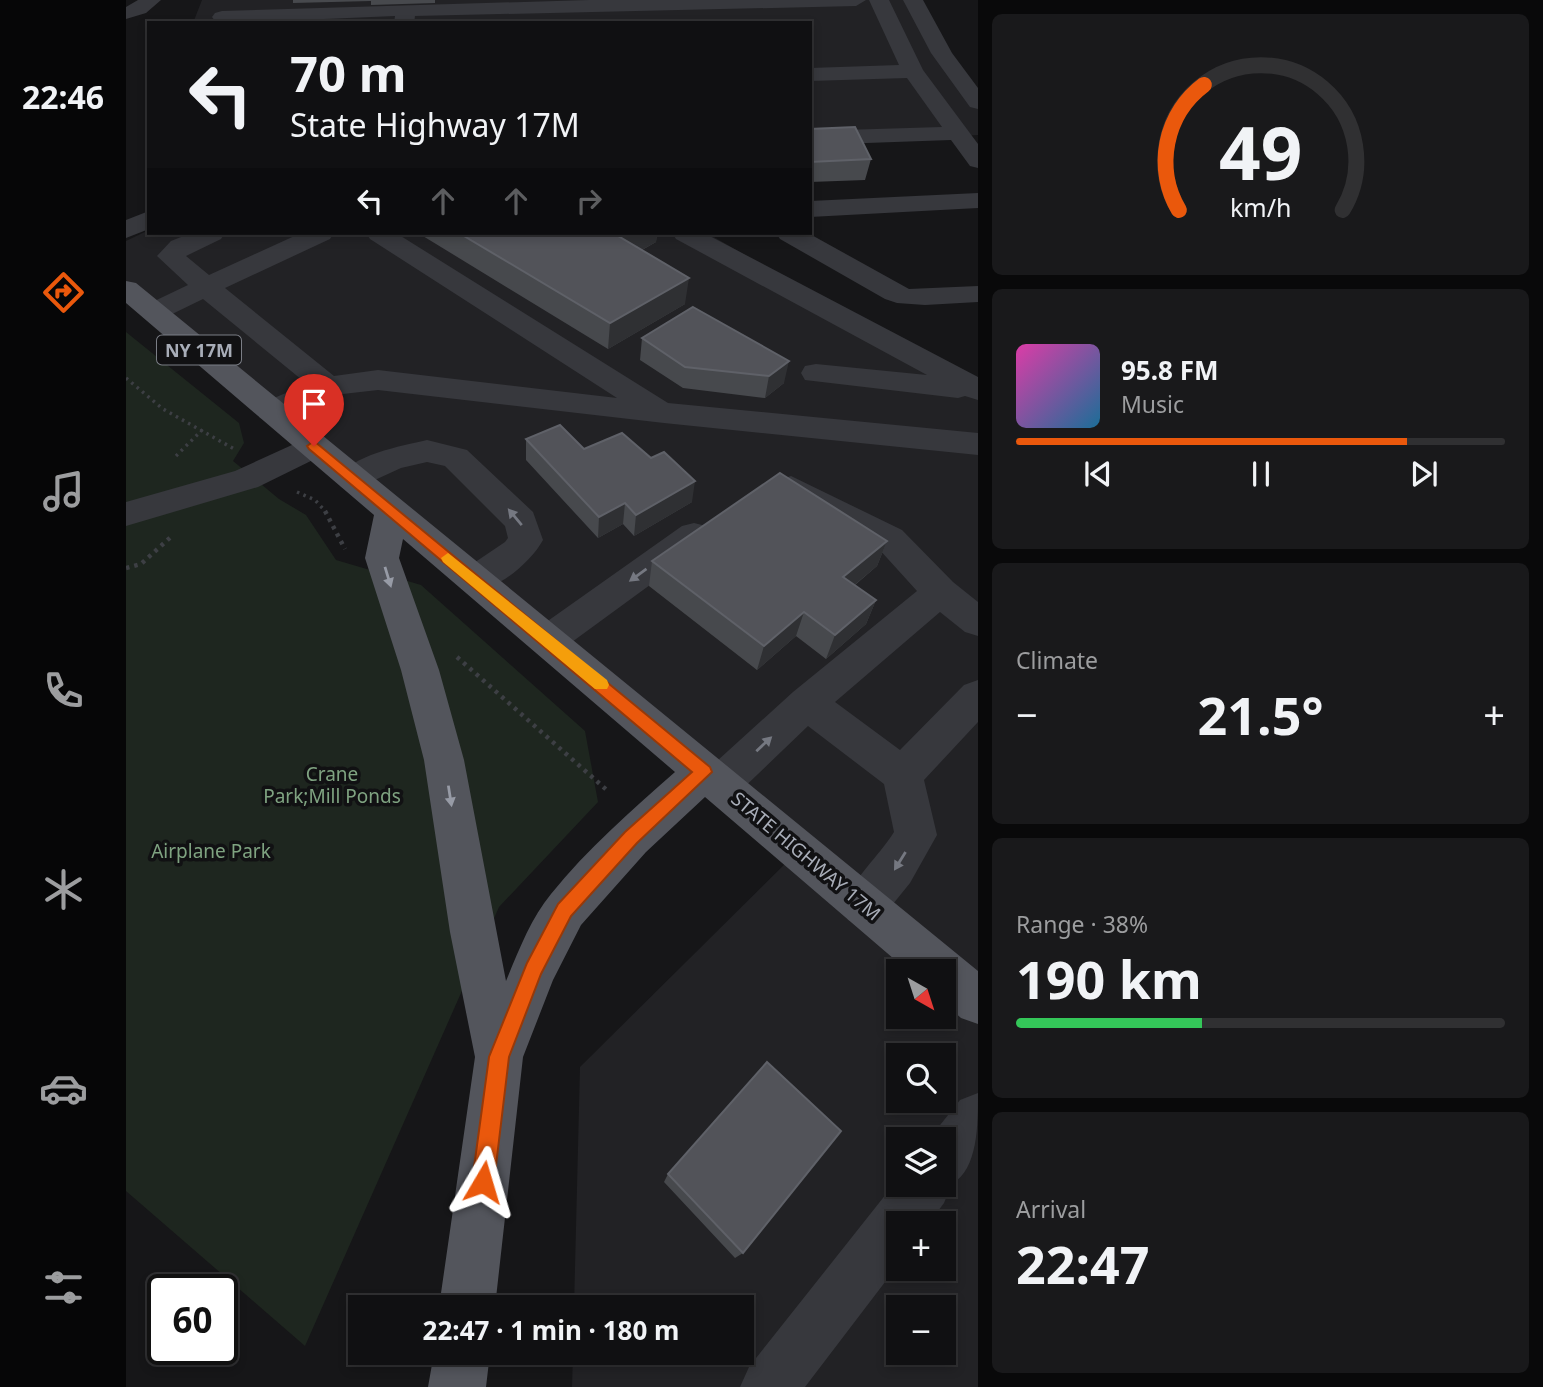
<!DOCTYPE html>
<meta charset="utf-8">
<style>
body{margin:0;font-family:"Noto Sans",sans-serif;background:#19191b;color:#f1f3f6;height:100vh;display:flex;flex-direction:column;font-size:26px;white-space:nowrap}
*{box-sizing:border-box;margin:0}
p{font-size:23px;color:#9c9d9f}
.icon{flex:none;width:38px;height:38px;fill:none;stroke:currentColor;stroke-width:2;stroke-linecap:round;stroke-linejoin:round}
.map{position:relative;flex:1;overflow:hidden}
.sheet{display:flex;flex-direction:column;gap:14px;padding:14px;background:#09090a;width:565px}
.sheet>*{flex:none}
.hud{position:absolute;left:21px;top:21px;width:665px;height:214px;border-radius:0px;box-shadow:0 4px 10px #0003,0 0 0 2px #303032;background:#101012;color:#f1f3f6;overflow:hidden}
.needle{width:46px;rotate:141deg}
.tools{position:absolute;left:760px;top:959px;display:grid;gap:14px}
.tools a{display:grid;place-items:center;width:70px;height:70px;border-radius:0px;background:#101012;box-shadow:0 4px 10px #0003,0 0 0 2px #303032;font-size:35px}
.speed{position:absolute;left:21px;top:1274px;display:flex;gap:14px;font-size:35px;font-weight:700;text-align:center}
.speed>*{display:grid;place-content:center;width:91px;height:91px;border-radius:50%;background:#101012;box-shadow:0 4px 10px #0003,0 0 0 2px #303032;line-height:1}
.speed .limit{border:4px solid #111;border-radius:10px;background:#fff;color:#111}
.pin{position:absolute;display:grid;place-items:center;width:60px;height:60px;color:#fff;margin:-72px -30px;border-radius:50% 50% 50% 0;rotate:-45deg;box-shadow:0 0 7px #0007}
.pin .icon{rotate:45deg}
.me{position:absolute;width:77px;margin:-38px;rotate:7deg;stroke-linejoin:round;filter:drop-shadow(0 0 5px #0008)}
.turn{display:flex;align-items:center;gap:24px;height:147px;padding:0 28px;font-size:32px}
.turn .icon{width:91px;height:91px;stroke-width:2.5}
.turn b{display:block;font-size:49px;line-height:60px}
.lanes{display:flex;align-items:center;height:66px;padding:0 28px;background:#0003;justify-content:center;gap:35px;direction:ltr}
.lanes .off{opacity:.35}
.big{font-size:52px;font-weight:700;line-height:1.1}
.sheet .widget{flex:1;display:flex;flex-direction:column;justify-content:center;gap:10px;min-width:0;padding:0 24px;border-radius:10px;background:#19191b}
.sheet .dial{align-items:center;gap:0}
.dial svg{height:182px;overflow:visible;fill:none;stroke:#303032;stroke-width:7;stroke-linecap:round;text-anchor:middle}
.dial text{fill:#f1f3f6;stroke:none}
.song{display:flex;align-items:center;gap:21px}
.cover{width:84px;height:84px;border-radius:10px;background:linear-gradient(135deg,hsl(320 70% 55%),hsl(200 70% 35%))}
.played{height:7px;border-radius:4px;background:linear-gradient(90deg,#ea580c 80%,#303032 80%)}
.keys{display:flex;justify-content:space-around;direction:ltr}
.heat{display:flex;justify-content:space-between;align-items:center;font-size:38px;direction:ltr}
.charge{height:10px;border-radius:5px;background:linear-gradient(90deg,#34c759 38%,#303032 0)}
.trip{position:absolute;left:222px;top:1295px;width:406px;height:70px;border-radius:0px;background:#101012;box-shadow:0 4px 10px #0003,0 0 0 2px #303032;font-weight:700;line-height:70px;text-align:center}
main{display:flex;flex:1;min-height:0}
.menu{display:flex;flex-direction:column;width:126px;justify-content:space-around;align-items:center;background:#060607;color:#9c9d9f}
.menu .icon{width:49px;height:49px}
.menu .selected{color:#ea580c}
.menu b{font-size:32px;color:#f1f3f6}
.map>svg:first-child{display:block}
.built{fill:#222225;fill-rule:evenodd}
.green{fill:#1e261f}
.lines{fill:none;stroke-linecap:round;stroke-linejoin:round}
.path-far1{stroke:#3d3f44;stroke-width:3.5;stroke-dasharray:2.5 4.5;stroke-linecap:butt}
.path{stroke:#3d3f44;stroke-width:4.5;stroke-dasharray:3.5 5;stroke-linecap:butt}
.minor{fill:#37383d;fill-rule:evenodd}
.major{fill:#53555c;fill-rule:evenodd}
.wall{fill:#47494d}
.shaded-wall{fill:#2f3033}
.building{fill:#525359;stroke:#5f6168;stroke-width:2}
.oneway{fill:#757881}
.oneway2{fill:#979ba6}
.route{fill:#ea580c;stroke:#983908;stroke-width:2}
.slow{fill:#f59e0b}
.labels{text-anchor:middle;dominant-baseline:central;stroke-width:7;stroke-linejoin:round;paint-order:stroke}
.shield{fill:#111113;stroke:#7b7e86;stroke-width:2}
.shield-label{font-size:18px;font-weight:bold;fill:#a8adb8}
.park-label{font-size:19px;fill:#7fa381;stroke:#111113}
.street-label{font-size:19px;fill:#a8adb8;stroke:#111113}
</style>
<main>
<nav class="menu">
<b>22:46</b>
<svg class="icon selected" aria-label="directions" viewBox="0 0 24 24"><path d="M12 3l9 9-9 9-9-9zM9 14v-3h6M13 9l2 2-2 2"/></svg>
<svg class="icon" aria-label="music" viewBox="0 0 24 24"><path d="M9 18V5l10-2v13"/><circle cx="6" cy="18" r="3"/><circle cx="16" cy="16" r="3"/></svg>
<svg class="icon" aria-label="phone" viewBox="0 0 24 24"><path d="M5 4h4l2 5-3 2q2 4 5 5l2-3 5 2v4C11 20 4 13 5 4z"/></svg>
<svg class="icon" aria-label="climate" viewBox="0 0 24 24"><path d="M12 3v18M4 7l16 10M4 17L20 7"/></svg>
<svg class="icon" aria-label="car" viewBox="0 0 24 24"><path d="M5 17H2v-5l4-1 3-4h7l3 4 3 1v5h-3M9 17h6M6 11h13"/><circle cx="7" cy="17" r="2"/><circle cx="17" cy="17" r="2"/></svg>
<svg class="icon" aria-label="filters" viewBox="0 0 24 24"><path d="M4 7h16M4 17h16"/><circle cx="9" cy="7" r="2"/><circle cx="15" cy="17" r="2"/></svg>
</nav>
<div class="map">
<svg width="852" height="1387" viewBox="0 0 852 1387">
<rect width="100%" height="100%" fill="#161618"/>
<path class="built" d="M76,0H787L852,102V135L684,144V23H67Z
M23,230V233H581L852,390V1387H446L447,1353H616V1307H448L454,1067L672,851L0,289V241ZM772,971H817V1017H772ZM772,1055H817V1101H772ZM772,1139H817V1185H772ZM772,1223H817V1269H772ZM772,1307H817V1353H772Z"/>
<path class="green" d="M0,332L113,423L118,443L107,461L153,499L180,515L210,560L295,585L459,731L472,802L373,907L179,1346L0,1191Z"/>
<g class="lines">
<path class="path-far1" d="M0,378L37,409L110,450
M50,456L77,429
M171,492L189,500L200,512"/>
<path class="path" d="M199,511L219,549
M0,568L15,564L47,535
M331,657L483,792"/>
<path class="minor" d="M12,0H35L20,13L0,19V7Z
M463,0H740L730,6L289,16L288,23H268L269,16L103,23L89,21L86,17L89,13L96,11Z
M743,0H763L797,70L852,144V168L844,166L825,140L684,145V131L816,127L781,78L684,81V68L773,65Z
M777,0H797L826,53L852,88V109L844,107L805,53Z
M852,193V208L684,217V201Z
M23,211V229L0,238V220Z
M65,233H99L95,239L60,256L83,275L175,233H208L204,239L99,288L208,376L252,370L491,398L244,239L240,233H270L542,403L852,433V455L538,423L252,390L208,395L145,421L134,418L130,411L134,404L181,384L77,299L38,318L28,320L18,318L14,312L18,306L62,285L31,256L45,241Z
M546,233H578L852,377V400L839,396L832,398L679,380L675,373L679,366L690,364L801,375L550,239Z
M650,233H682L783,289L852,286V302L799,305L771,303L759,299L654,239Z
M188,435L199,438L204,446L199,454L132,487L0,526V502L109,471Z
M301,440L341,450L407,512L417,540C404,564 364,598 336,589L331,580L336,571L379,542L382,538L379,526L319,466L301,462L275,468L227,490L215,487L211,479C225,455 275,446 301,440Z
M665,476L776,530L827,582L852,602V636L839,632L814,612L709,702L774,750L838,685L852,680V722L798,780L811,835L784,883L754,920L738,926L722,920L716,905C728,878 752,857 768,832L758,784L682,726L608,797L594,802L580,797L574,784L580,771L667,692L791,591L752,548L653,496L649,488L653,480Z
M568,523L580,526L585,535L580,544L435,650L422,655L409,650L403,640L409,630L556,526Z
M852,1093C852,1125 852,1169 826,1184L818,1203L803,1223H772V1265L679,1387H614L623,1367L772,1179V1185H817V1139H803L834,1100Z"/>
<path class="major" d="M0,281L10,283L852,971V1024L835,1018L817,1002V971H782L579,797L520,852L455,925L427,980L397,1057L369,1307H313L349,1057L324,932L298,760L275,670L239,558L248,515L0,303ZM277,539L549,772C506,810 461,849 425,894C405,918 392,952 380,981L338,760L313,670L273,558Z
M308,1353H364L360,1387H302Z"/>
</g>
<path class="wall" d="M167,0H309V3L245,5V1L167,3Z
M684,129L745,159L739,180L684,182Z
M292,233H531L530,242L516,250L559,304L482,349Z
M567,307L658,383L639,398L557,388L514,360L516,338Z
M400,439L458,449L566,502L508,536L497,524L472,538L400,460Z
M761,541L751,566L729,585L750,600L740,624L700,659L670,636L631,670L523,586L526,561Z
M542,1174L617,1253L609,1258L538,1182Z"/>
<path class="shaded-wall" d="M502,233H531L530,242L492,263L494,237Z
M563,278L559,304L482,349L484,323Z
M663,361L658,383L639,398L643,376Z
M569,481L566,502L508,536L510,515Z
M499,503L497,524L472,538L473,517Z
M761,541L751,566L708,602L717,577Z
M750,600L740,624L700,659L709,635Z
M678,612L670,636L631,670L638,646Z"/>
<path class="building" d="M729,127L745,159L684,162V129Z
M333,233H502L494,237L563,278L484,323Z
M567,307L663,361L643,376L559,367L516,338Z
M434,425L458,449L496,433L525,458L538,452L569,481L510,515L499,503L473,517L400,439Z
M654,473L761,541L717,577L750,600L709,635L678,612L638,646L526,561Z
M641,1062L715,1131L617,1253L542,1174Z"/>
<defs><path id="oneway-solid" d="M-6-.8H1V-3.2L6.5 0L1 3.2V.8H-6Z" transform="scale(1.75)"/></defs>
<g class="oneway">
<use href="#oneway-solid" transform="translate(389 517) rotate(-130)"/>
<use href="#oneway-solid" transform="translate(512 575) rotate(144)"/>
<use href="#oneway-solid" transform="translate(638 744) rotate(-43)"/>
<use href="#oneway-solid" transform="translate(774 861) rotate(122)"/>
</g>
<g class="oneway2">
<use href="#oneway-solid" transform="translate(262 577) rotate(73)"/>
<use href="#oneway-solid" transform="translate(324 796) rotate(81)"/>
</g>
<path class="route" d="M188,441L584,767L586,772L511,843L445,916L415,974L383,1057L368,1182L365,1190L357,1193L349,1190L346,1182L363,1057L401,963L432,904L499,832L566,772L183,449L181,446Z"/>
<path class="slow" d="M322,553L481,680L483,685L481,689H469L317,562L315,558Z"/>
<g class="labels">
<rect class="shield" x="31" y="335.5" width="84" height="29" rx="5"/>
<g class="shield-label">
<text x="73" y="350">NY 17M</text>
</g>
<g class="park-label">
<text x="206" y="774">Crane<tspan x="206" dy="22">Park;Mill Ponds</tspan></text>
<text x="85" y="851">Airplane Park</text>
</g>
<g class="street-label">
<text transform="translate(680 856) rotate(40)">STATE HIGHWAY 17M</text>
</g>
</g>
</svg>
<div class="tools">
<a><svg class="needle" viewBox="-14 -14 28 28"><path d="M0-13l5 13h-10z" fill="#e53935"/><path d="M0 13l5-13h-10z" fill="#9c9d9f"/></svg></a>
<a><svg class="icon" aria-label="search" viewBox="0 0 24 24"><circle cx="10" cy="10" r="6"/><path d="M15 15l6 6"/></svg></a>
<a><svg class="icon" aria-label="layers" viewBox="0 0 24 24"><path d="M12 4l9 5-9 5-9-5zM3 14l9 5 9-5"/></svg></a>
<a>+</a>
<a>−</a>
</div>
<div class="speed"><div class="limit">60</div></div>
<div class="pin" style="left:188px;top:446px;background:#d93025"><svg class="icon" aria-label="arrive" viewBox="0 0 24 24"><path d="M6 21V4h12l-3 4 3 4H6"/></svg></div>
<svg class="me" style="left:357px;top:1182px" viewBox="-20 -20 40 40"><path d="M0-17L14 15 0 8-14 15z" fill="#ea580c" stroke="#fff" stroke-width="4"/></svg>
<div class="trip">22:47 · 1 min · 180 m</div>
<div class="hud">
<div class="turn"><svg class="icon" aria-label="left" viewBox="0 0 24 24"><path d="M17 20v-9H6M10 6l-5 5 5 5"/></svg><div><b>70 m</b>State Highway 17M</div></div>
<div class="lanes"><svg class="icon" aria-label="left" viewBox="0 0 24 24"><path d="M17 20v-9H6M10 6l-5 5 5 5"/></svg><svg class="icon off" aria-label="ahead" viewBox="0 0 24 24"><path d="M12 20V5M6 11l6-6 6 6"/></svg><svg class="icon off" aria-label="ahead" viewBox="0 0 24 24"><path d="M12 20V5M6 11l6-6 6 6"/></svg><svg class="icon off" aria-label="right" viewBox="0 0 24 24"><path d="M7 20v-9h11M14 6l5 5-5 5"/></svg></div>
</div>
</div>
<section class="sheet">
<div class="widget dial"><svg viewBox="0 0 100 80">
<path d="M14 69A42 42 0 1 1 86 69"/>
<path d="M14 69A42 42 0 0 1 25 14" stroke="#ea580c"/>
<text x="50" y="56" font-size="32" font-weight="700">49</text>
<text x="50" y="72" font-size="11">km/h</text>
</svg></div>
<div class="widget">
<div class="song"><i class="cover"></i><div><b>95.8 FM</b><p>Music</p></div></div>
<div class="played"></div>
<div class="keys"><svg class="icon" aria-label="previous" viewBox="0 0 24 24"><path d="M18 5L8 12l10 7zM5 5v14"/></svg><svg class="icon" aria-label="pause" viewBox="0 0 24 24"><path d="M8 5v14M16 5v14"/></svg><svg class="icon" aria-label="next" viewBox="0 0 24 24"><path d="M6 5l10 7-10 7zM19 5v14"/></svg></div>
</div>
<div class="widget"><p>Climate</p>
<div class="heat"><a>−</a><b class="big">21.5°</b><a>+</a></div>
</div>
<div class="widget"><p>Range · 38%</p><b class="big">190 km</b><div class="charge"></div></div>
<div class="widget"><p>Arrival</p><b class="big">22:47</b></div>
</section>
</main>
